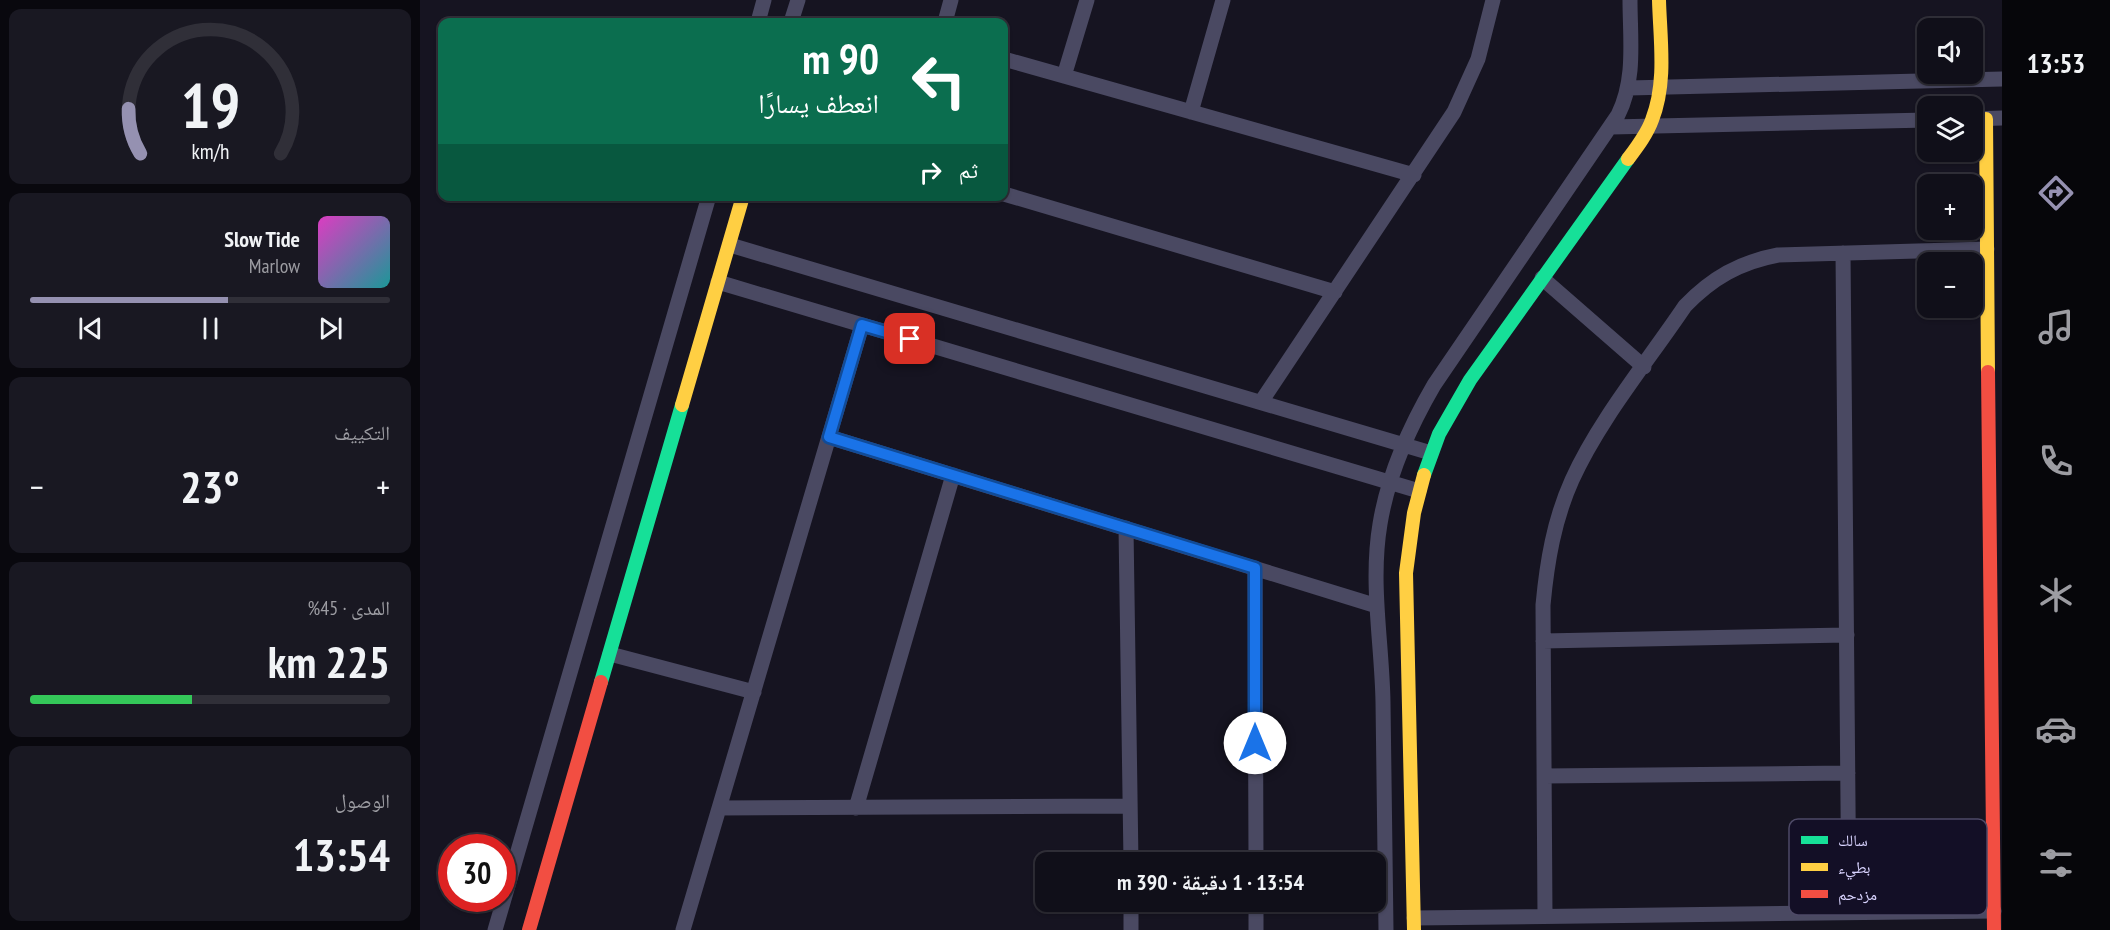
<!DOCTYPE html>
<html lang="ar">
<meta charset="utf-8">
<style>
body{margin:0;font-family:"PT Sans Narrow","Noto Naskh Arabic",sans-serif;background:#191822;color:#f1f3f6;direction:rtl;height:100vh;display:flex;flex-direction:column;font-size:22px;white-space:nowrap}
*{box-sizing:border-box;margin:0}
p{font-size:20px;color:#9c9ca2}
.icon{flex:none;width:33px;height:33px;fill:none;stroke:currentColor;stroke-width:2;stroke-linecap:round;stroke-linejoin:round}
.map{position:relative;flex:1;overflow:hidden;direction:ltr}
.panel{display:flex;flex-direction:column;gap:9px;padding:9px;background:#09080e;width:420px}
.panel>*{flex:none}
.guide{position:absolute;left:18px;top:18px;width:570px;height:183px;border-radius:12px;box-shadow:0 2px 4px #0004,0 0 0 2px #302f38;direction:rtl;background:#0b6e4f;color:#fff;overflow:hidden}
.fabs{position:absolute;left:1497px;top:18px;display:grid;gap:12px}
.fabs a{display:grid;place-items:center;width:66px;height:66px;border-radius:12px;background:#100f19;box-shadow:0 2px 4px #0004,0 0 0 2px #302f38;font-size:30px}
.speed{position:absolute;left:18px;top:834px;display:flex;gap:12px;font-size:30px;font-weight:700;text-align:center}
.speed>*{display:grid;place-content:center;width:78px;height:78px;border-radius:50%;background:#100f19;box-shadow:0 2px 4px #0004,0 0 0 2px #302f38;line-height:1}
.speed .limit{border:9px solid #d22;background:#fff;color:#111}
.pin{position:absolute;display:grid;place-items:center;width:51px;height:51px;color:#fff;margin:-26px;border-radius:12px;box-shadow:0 3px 9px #0006}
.me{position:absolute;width:66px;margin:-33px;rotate:0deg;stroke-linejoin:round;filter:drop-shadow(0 0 4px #0008)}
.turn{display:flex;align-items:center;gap:21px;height:126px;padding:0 30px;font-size:27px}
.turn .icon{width:78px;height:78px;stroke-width:2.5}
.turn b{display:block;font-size:42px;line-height:51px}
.then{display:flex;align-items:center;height:57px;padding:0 30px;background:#0003;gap:12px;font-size:22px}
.big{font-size:45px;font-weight:700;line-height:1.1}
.panel .widget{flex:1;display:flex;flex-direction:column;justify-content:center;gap:9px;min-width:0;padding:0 21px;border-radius:12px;background:#191822}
.panel .dial{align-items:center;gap:0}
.dial svg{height:156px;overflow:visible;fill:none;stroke:#302f38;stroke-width:7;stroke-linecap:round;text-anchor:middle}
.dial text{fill:#f1f3f6;stroke:none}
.song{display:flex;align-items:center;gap:18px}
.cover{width:72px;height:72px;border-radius:9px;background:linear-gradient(135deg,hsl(310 70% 55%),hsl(180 70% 35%))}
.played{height:6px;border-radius:3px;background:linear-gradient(90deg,#9591b1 55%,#302f38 55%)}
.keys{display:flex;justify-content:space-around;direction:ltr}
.heat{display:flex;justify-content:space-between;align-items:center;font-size:33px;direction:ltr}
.charge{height:9px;border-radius:4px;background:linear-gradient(90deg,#34c759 45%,#302f38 0)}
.trip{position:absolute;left:615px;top:852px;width:351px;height:60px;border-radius:12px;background:#100f19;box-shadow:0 2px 4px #0004,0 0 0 2px #302f38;font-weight:700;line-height:60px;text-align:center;direction:rtl}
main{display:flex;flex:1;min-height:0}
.tab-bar{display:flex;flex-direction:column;width:108px;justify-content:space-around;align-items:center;background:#06060a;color:#9c9ca2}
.tab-bar .icon{width:42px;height:42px}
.tab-bar .current{color:#9591b1}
.tab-bar b{font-size:27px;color:#f1f3f6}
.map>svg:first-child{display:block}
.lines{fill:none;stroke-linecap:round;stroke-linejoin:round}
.street{stroke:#4a4962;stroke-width:15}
.fast{stroke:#16e098;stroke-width:14}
.slow{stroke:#ffcf43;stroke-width:14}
.jam{stroke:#f24e42;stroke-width:14}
.route-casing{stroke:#114b97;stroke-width:15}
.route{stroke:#1a73e8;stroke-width:10}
.key{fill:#130f26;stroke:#4e4a67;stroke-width:1.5}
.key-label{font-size:16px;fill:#d9d4ff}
</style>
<main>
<nav class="tab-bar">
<b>13:53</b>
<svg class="icon current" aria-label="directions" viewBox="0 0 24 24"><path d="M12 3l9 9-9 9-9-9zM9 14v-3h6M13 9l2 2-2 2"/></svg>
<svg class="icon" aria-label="music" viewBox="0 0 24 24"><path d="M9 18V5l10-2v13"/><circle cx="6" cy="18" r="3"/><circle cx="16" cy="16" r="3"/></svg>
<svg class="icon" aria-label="phone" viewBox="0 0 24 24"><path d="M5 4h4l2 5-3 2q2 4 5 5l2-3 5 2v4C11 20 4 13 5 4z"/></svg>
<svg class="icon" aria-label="climate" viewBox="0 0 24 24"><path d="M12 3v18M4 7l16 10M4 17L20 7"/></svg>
<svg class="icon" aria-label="car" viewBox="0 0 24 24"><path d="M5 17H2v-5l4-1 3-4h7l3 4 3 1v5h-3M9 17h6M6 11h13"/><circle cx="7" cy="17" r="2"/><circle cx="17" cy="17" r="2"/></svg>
<svg class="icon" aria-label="filters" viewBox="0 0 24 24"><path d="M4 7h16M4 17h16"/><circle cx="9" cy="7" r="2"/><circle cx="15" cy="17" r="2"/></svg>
</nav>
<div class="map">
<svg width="1582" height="930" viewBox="0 0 1582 930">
<rect width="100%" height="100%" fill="#161421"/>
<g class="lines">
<path class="street" d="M338,22L344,0
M371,22L378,0
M525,22L531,0
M584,59L994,175
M644,76L667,0
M1209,88L1582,79
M771,112L803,0
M1552,119L1582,118
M1191,127L1508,120
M584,194L915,292
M310,245L1011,453
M1423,253L1429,913
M1122,278L1224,367
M298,282L999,491
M841,402L1034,112L1058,59L1073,0
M409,437L957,606
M706,528L711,862
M835,568L836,862
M1123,641L1427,635
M190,654L334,692
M1124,776L1428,773
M299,808L710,806
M436,808L533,475
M711,902V930
M836,902V930
M1125,916L1123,605C1127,562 1134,520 1152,480C1179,420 1228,361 1265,306C1292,278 1320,262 1358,255L1567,249
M994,918L1574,911
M75,930L289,196
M263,930L442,325
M966,930C965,854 964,778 963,702C962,643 950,583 960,524C968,475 989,428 1014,385L1198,115C1216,79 1210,39 1210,0"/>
<path class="fast" d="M1004,475L1019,434L1050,380L1208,159
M181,682L262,405"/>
<path class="slow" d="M1566,119L1568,372
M1208,159C1217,147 1227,134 1232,120C1247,82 1240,39 1239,0
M262,405L323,196
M994,930L986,573L994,513L1004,475"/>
<path class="jam" d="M1568,372L1574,930
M109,930L181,682"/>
</g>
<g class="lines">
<defs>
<path id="route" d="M490,339L442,325L409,437L835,568V743"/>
</defs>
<use href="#route" class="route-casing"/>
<use href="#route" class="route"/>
</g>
<rect x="1369" y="819" width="198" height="96" rx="9" class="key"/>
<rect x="1381" y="836" width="27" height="8" fill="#16e098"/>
<rect x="1381" y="863" width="27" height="8" fill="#ffcf43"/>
<rect x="1381" y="890" width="27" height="8" fill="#f24e42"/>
<g class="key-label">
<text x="1418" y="846">سالك</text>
<text x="1418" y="873">بطيء</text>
<text x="1418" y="900">مزدحم</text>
</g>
</svg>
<div class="fabs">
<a><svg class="icon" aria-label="sound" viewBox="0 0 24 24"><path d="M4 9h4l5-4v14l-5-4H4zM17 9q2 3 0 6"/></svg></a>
<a><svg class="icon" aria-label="layers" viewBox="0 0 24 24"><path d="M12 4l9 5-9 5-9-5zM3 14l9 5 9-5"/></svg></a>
<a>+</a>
<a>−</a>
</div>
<div class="speed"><div class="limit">30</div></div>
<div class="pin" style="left:490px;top:339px;background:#d93025"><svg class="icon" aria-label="arrive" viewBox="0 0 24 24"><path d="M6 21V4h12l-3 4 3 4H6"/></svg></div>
<svg class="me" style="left:835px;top:743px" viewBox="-20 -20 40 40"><circle r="19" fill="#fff"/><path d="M0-13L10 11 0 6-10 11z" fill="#1a73e8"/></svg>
<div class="trip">13:54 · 1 دقيقة · 390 m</div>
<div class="guide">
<div class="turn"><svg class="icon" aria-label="left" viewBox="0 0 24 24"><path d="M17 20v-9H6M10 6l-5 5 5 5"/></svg><div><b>90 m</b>انعطف يسارًا</div></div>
<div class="then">ثم<svg class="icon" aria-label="right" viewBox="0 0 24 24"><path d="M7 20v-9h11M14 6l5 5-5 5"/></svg></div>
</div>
</div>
<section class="panel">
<div class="widget dial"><svg viewBox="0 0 100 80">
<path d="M14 69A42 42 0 1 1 86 69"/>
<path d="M14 69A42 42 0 0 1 8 46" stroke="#9591b1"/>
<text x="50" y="56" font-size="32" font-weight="700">19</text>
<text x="50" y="72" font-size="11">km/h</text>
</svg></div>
<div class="widget">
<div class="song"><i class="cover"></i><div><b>Slow Tide</b><p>Marlow</p></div></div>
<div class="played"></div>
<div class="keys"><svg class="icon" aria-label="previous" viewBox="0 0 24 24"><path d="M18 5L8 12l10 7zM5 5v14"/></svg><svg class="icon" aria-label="pause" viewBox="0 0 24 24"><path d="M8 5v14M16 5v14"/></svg><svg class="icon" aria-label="next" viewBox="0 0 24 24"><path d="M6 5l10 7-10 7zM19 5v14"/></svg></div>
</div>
<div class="widget"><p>التكييف</p>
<div class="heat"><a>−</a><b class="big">23°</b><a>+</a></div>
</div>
<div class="widget"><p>المدى · 45%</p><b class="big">225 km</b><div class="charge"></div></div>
<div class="widget"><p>الوصول</p><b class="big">13:54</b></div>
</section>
</main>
